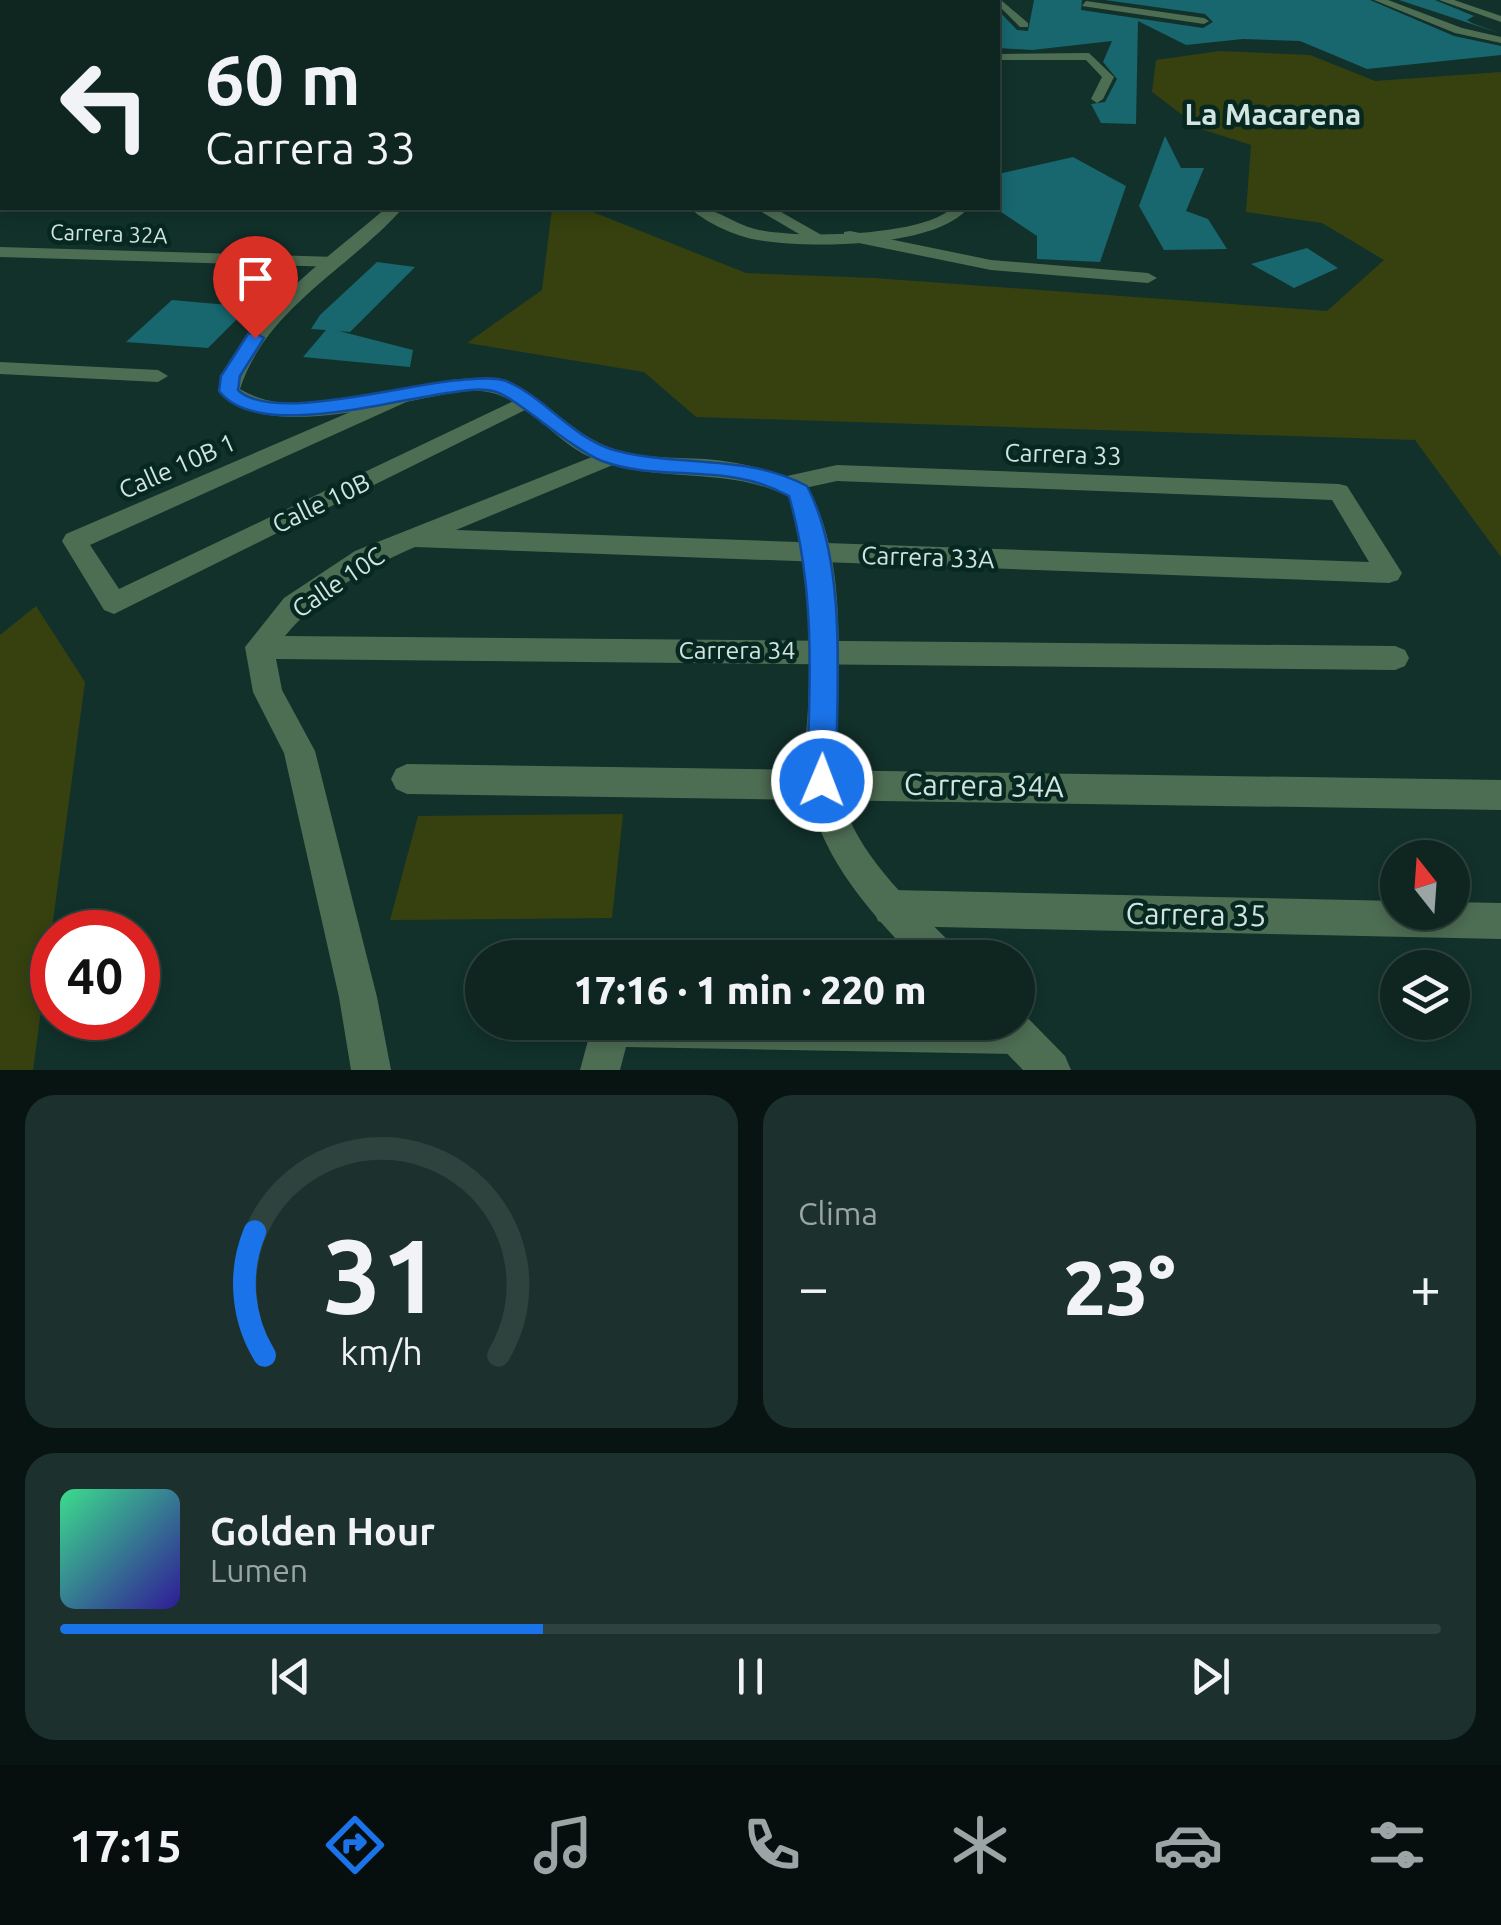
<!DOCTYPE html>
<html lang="es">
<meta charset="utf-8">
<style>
body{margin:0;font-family:Ubuntu,sans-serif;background:#1c312d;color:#f1f3f6;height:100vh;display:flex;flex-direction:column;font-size:38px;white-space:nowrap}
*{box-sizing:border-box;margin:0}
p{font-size:32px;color:#9ba5a5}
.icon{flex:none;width:55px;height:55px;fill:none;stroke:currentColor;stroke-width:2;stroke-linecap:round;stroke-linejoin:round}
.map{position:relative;height:1070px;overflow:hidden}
.panel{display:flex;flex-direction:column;gap:25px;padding:25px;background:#081412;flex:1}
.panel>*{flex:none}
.banner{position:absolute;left:0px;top:0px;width:1000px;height:210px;box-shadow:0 5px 15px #0003,0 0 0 2px #2e423e;background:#0e2520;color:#f1f3f6;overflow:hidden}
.needle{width:65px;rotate:343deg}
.buttons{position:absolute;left:1380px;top:840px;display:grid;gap:20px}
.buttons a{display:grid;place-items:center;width:90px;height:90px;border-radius:50%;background:#0e2520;box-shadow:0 5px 15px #0003,0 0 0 2px #2e423e;font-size:50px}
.speed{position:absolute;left:30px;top:910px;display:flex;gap:20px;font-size:50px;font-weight:700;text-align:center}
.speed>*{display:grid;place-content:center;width:130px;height:130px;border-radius:50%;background:#0e2520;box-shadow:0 5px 15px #0003,0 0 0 2px #2e423e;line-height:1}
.speed .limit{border:15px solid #d22;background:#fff;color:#111}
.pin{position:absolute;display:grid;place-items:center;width:85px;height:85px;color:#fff;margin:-102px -42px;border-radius:50% 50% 50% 0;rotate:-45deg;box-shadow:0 0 10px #0007}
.pin .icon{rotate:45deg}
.me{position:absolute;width:110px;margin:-55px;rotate:1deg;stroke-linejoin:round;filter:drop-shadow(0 0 8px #0008)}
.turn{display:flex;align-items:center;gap:35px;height:210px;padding:0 40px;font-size:45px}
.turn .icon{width:130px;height:130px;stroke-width:2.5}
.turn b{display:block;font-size:70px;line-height:85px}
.big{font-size:75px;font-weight:800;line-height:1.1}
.panel .card{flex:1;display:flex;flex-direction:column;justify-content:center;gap:15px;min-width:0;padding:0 35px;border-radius:30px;background:#1c312d}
.panel .dial{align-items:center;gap:0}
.dial svg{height:260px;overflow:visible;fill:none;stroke:#2e423e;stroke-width:7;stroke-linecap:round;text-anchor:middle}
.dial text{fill:#f1f3f6;stroke:none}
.song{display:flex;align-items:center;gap:30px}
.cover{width:120px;height:120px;border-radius:15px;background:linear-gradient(135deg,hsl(150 70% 55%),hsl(250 70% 35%))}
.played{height:10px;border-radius:5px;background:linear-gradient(90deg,#1a73e8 35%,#2e423e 35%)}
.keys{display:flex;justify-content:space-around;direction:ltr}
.heat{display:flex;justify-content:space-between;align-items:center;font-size:55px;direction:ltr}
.panel .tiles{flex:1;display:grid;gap:25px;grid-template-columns:1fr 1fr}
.card:last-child{grid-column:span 2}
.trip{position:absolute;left:465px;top:940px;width:570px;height:100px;border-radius:50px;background:#0e2520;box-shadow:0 5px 15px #0003,0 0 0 2px #2e423e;font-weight:800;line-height:100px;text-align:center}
.tabs{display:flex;height:160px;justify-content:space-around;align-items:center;background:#060f0d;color:#9ba5a5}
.tabs .icon{width:70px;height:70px}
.tabs .current{color:#1a73e8}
.tabs b{font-size:45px;color:#f1f3f6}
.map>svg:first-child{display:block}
.green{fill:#36410f}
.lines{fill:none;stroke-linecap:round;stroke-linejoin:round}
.stream{stroke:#1b6f95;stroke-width:5}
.building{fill:#18666e}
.service{fill:#4e6e54;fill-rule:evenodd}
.minor{fill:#4e6e54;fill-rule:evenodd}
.tertiary{fill:#4e6e54;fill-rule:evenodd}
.primary{fill:#6eb07b;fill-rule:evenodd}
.route{fill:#1a73e8;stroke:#114b97;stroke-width:2.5}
.labels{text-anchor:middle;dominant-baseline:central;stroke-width:9;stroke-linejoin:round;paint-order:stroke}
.far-street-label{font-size:22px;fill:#d2e4df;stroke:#072721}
.street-label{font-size:25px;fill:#d2e4df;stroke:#072721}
.far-district-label{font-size:30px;font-weight:bold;fill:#d2e4df;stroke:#072721}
.near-street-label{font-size:30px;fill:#d2e4df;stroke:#072721}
</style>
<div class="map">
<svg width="1501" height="1070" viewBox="0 0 1501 1070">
<rect width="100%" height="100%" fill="#12312b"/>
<path class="green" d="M1220,51L1310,55L1375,81L1501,72V557L1415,440L696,417L644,372L467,343L542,290L552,208H583L746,273L874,278L1327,311L1384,260L1322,223L1246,212L1251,145L1201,129L1152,92L1156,60Z
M36,606L85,682L33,1070H0V635Z
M623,814L612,918L390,920L418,816Z"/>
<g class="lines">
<path class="stream" d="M0,1L16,2"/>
</g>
<path class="building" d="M1034,0H1082L1081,10L1203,28L1213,22L1205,14L1105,0H1370L1454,36L1501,46V55L1367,69L1300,41L1243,39L1186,45L1138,21L1136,124L1101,123L1091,104L1105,102L1117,79L1103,62L1112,41L1032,50L998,48V10L1017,30L1028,31Z
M1399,0H1435L1474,16L1467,20L1472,23L1499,33Z
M1165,136L1181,168H1204L1186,211L1208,219L1227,249L1164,250L1139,206Z
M1073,157L1126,186L1100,262L1037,259V236L998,210V174Z
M1307,248L1338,268L1294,288L1251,264Z
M377,262L415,267L350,332L339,331L413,350L410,367L303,357L326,330L311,329L320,315Z
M172,300L217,304L250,306L208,348L126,342Z"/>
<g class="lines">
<path class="service" d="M0,87H2V93H0Z"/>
<path class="minor" d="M358,0H368V2H358Z
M515,0H526L527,2H517Z
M542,0H554L555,2H544Z
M640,0H650L651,2H641Z
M817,0H830L831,2H819Z
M1374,0H1388L1462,28L1501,37V43L1455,33Z
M1439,0H1454L1501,16V22Z
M994,1H1002L1028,23V27H1020Z
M1086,1L1204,18L1209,21L1204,24L1082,6Z
M998,54L1089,53L1114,77L1103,99L1097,103L1091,99L1102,77L1086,60H998Z
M0,142H2V150H0Z
M755,208H774L825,237L811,241Z
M850,231L991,260L1148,273L1157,278L1148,283L991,270L844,240V232Z
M0,247L336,257L345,262L336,267L0,257Z
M0,362L158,370L168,376L158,382L0,374Z
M406,388L413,389V399L90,545L119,589L520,398H536L539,403L114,614L104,610L62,541L66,534Z
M612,449L623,457L620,462L456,530L1369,562L1332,500L837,481L786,492L774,484L778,478L837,465L1339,484L1347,486L1402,573L1398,580L1389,583L415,547C366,568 319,595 285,636L1395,646L1405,650L1409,658L1405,666L1395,670L276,659L282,690L315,751L377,997L391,1070H351L339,997L284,753L253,692L245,647L284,598L355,551Z
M407,764L1501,780V810L407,794L396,789L391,779L396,769Z
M891,890L1398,901V912H1452V902L1501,903V939L891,926L878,921L873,908L878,895Z
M1018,1016L1030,1021L1035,1035L1030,1049L1016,1054L626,1047L620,1070H580L593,1022H1018Z"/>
<path class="tertiary" d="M727,0H739L740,2H729Z
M386,208H403C350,268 266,308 240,389C302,427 405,381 473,378C529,375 559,427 606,446C637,459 672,457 705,459C741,462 775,470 807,486C844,551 839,639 838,710C837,744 834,775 845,808C864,862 914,906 953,945L958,958H914C865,907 815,850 806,777C802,754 807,731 808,709C811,637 814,565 789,497C726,464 652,486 588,456C548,437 519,387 470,391C406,396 267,447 219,391C246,313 326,260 386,208Z
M690,208C715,206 731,223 755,229C795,239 922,237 952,208H968C935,249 801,249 752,239C731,234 705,222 690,208Z
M1018,1008L1065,1056L1071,1070H1023L990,1036L985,1022H1018Z"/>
<path class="primary" d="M299,0H309V2H299Z
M321,0H331V2H321Z
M0,107H2V115H0Z"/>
</g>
<path class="route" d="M255,333L264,338L240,376L238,390C272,424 413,382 461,380C473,379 494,376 506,381C545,397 572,438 614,450C679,468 745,453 807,486C849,566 836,693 836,781L832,791L822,795L811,791L807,781C810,683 816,591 789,496C726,461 661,483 602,461C569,448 514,395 493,391C482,388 466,390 455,392C398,398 258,442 219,391L221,376L248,334Z"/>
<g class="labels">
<g class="far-street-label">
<text transform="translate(109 233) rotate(2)">Carrera 32A</text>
</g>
<g class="street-label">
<text transform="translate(1063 454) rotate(2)">Carrera 33</text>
<text transform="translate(177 466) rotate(-24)">Calle 10B 1</text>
<text transform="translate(321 503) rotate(-26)">Calle 10B</text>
<text transform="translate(928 557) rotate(2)">Carrera 33A</text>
<text transform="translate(338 582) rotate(-34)">Calle 10C</text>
<text x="737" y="650">Carrera 34</text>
</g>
<g class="far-district-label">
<text x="1273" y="114">La Macarena</text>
</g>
<g class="near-street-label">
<text transform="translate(984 785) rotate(1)">Carrera 34A</text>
<text transform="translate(1196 914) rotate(1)">Carrera 35</text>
</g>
</g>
</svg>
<div class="buttons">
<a><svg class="needle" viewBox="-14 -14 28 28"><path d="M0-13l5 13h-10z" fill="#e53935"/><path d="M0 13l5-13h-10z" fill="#9ba5a5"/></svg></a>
<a><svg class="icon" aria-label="layers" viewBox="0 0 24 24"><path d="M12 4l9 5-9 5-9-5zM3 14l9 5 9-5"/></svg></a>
</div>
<div class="speed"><div class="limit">40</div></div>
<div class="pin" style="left:255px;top:338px;background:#d93025"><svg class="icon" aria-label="arrive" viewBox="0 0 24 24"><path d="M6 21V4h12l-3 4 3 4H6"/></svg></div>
<svg class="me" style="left:822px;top:781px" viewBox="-20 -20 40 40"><circle r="17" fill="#1a73e8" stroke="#fff" stroke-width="3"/><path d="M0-11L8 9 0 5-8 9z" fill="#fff"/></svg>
<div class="trip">17:16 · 1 min · 220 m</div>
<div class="banner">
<div class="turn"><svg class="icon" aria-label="left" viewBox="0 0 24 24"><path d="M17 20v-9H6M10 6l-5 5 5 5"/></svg><div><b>60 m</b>Carrera 33</div></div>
</div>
</div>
<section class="panel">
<div class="tiles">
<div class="card dial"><svg viewBox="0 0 100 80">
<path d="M14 69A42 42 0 1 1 86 69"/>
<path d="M14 69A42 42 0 0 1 11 31" stroke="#1a73e8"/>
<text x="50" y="56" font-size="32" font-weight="700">31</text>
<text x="50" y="72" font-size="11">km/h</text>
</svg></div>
<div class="card"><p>Clima</p>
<div class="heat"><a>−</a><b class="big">23°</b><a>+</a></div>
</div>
<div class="card">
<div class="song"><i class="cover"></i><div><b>Golden Hour</b><p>Lumen</p></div></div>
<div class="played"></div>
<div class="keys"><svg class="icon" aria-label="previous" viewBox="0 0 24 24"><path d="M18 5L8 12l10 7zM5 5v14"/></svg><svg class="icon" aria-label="pause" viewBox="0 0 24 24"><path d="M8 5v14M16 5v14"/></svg><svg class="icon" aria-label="next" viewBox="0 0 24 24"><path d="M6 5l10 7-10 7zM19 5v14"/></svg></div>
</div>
</div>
</section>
<nav class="tabs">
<b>17:15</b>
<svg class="icon current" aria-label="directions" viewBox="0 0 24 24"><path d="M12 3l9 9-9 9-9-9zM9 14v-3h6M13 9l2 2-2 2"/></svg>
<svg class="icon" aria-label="music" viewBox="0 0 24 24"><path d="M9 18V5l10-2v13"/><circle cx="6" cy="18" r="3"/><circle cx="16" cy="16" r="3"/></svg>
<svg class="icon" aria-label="phone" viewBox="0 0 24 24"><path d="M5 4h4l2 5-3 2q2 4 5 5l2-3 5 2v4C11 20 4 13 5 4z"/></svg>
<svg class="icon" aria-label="climate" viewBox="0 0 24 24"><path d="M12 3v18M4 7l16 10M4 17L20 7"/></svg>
<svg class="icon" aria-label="car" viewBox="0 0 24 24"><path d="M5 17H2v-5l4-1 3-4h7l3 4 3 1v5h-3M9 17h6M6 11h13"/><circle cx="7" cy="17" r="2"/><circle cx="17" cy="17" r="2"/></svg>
<svg class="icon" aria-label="filters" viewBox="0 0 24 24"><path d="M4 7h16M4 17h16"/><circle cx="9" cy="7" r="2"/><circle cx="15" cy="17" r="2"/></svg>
</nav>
